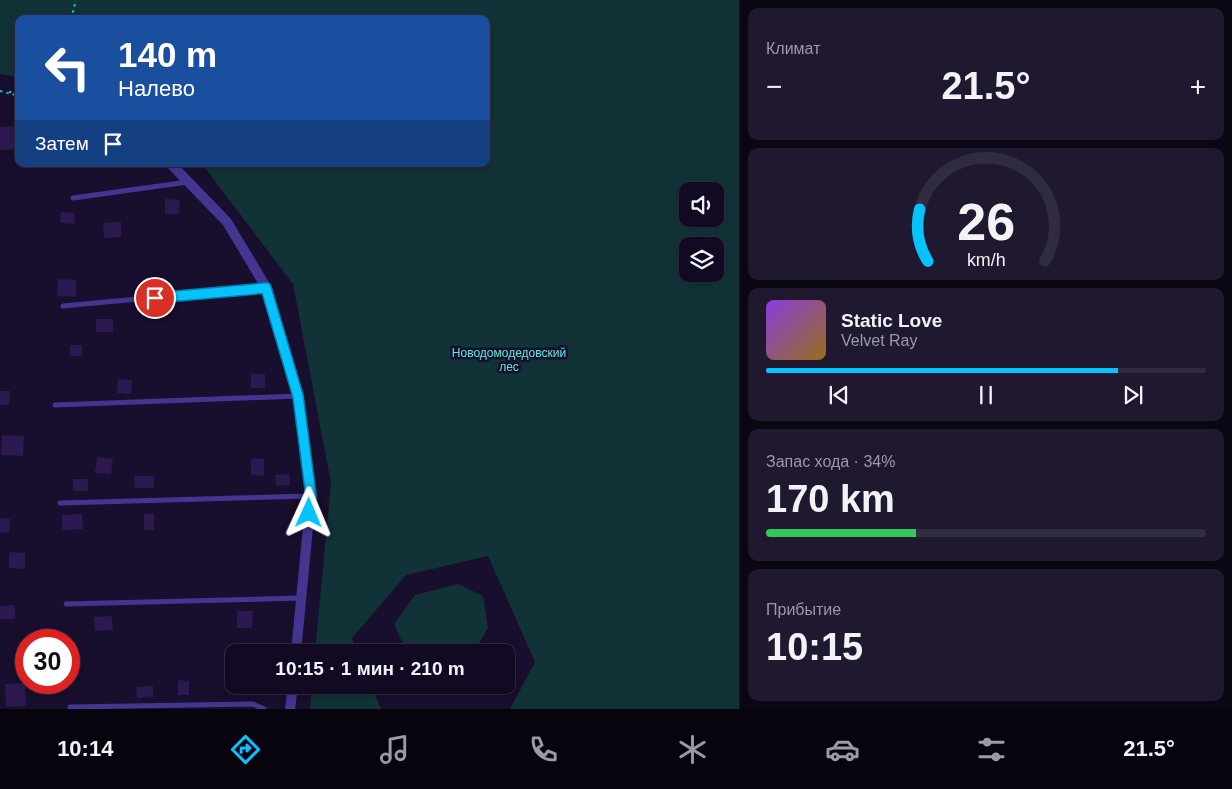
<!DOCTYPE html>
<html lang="ru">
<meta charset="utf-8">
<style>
body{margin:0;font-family:Helvetica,sans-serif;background:#1f182f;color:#f1f3f6;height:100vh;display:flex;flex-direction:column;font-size:19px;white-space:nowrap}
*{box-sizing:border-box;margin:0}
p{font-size:16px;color:#9c9aa5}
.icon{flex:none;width:28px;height:28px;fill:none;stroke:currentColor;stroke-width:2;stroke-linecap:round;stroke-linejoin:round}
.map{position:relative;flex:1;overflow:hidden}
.panel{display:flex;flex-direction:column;gap:8px;padding:8px;background:#0a0613;width:492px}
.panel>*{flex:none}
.banner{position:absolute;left:15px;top:15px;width:475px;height:152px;border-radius:10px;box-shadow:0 2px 8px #0003,0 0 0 1px #312b40;background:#1a4fa0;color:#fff;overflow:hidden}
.buttons{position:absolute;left:679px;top:182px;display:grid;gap:10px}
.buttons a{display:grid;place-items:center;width:45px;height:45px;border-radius:10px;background:#120a22;box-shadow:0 2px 8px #0003,0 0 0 1px #312b40;font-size:25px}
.speed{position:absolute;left:15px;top:629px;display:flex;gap:10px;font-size:25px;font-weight:700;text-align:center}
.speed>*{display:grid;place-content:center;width:65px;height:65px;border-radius:50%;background:#120a22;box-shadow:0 2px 8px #0003,0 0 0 1px #312b40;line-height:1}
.speed .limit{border:8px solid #d22;background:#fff;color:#111}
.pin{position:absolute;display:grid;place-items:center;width:42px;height:42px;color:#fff;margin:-21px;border:2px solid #fff;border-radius:50%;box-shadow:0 1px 5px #0007}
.me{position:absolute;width:55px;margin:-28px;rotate:1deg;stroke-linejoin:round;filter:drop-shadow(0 0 4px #0008)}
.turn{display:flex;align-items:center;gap:18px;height:105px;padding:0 20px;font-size:22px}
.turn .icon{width:65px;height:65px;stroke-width:2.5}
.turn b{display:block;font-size:35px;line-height:42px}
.then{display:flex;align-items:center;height:48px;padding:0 20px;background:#0003;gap:10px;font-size:19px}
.big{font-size:38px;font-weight:800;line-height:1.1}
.panel .widget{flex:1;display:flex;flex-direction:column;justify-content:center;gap:8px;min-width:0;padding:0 18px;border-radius:10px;background:#1f182f}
.panel .dial{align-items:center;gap:0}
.dial svg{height:130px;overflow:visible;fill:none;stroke:#312b40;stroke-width:7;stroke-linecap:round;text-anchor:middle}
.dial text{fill:#f1f3f6;stroke:none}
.song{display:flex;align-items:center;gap:15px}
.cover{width:60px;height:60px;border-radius:8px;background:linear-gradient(135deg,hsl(270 70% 55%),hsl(40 70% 35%))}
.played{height:5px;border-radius:2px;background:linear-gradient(90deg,#06c3ff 80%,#312b40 80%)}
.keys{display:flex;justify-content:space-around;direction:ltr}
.heat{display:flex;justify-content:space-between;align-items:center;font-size:28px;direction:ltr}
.charge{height:8px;border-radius:4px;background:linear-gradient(90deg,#34c759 34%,#312b40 0)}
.trip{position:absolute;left:225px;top:644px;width:290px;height:50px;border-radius:10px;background:#120a22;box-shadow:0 2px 8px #0003,0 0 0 1px #312b40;font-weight:800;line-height:50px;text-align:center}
.tab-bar{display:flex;height:80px;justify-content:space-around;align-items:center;background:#07040e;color:#9c9aa5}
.tab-bar .icon{width:35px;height:35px}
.tab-bar .on{color:#06c3ff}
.tab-bar b{font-size:22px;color:#f1f3f6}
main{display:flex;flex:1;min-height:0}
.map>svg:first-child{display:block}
.green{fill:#113337;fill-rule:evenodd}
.building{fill:#2c1950}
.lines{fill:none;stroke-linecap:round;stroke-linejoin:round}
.path{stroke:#24bcc9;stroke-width:2;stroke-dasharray:2.5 4;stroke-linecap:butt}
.lane{stroke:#463590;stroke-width:5}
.street{stroke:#463590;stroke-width:10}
.route-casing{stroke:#047fa6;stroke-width:12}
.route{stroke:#06c3ff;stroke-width:9}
.labels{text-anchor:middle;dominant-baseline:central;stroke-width:5;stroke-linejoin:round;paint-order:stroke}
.park-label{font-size:12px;fill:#59ecdc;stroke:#180e2d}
</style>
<main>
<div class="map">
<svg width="740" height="709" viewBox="0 0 740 709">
<rect width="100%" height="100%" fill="#180e2d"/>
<path class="green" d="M0,0H739V709H510L535,662L488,556L406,575L352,638L358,652H315L331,483L293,284L202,164H486V19H19V77L0,74ZM688,191H715V219H688ZM688,246H715V274H688Z
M458,584L483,596L488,628L474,652H414L404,646L394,624L415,595Z
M312,685H371L381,709H310Z"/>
<path class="building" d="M16,126L17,149L0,150V127Z
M165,199L180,200L179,214H165Z
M61,212L75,213L74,224L60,223Z
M121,222V237L104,238L103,223Z
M58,279L76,280V297L57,296Z
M96,319H113V332H96Z
M70,345H82V356H70Z
M251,374H265V388H251Z
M118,379L132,380L131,394L117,393Z
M0,391H10L9,405H0Z
M2,435L24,436L23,456L1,455Z
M97,457L113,459L111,474L95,473Z
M251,458L264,459V476L251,475Z
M289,474L290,485L276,486L275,475Z
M134,476H154V488H135Z
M73,479H88V491H73Z
M82,514L83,529L62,530V515Z
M144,514H154V530H144Z
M0,518L10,519L9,533L0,532Z
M9,552L25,553V569L9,568Z
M15,605V619H0V606Z
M237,611H253L252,628H237Z
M112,616L113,630L95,631L94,617Z
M178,680L189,681V695H178Z
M25,683L26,706L6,707L5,684Z
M153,686V697L137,698L136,687Z"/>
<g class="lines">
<path class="path" d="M71,19L76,0
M0,91L19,96
M9,92L19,91"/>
<path class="lane" d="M73,198L188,182
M63,306L266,287
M55,405L298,396
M60,503L311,496
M66,604L301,598
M70,707L253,704L264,709"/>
<path class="street" d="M171,164L227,222L266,287L298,396L311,496L296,652
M290,709L293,685"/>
</g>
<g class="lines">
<defs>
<path id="route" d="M155,298L266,288L298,396L311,496L309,513"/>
</defs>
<use href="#route" class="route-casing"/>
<use href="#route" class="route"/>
</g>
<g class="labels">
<g class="park-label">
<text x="509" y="353">Новодомодедовский<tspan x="509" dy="14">лес</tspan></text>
</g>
</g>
</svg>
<div class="buttons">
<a><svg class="icon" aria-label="sound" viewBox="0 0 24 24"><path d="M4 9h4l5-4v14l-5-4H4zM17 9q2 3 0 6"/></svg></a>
<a><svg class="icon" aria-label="layers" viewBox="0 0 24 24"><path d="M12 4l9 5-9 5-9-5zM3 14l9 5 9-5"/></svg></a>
</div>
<div class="speed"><div class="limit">30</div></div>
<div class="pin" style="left:155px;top:298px;background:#d93025"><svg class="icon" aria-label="arrive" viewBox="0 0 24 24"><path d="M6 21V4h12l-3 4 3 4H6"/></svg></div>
<svg class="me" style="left:309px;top:513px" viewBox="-20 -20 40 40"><path d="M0-17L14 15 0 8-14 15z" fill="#06c3ff" stroke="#fff" stroke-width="4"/></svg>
<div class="trip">10:15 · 1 мин · 210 m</div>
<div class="banner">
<div class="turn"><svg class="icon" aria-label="left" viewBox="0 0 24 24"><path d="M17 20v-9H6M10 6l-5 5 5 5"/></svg><div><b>140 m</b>Налево</div></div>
<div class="then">Затем<svg class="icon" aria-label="arrive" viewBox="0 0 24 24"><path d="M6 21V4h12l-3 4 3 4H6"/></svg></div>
</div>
</div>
<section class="panel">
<div class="widget"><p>Климат</p>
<div class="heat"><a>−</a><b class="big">21.5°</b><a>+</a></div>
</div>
<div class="widget dial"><svg viewBox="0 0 100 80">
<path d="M14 69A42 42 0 1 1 86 69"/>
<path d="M14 69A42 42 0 0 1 9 37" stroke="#06c3ff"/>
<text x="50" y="56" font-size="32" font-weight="700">26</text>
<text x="50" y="72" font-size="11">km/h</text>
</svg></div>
<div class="widget">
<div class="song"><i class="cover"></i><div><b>Static Love</b><p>Velvet Ray</p></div></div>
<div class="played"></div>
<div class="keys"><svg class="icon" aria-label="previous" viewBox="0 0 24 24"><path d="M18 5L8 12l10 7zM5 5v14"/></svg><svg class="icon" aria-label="pause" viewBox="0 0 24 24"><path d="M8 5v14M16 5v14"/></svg><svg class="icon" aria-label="next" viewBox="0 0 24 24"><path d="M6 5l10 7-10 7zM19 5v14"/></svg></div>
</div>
<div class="widget"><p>Запас хода · 34%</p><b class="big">170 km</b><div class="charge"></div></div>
<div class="widget"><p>Прибытие</p><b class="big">10:15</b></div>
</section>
</main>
<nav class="tab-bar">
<b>10:14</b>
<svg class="icon on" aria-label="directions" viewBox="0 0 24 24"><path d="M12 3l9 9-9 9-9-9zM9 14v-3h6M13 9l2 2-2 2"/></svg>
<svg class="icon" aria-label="music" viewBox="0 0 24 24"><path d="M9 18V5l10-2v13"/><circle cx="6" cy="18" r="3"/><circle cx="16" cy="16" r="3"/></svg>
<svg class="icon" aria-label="phone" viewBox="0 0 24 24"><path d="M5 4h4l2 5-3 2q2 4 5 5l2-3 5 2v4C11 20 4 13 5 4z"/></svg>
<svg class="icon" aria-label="climate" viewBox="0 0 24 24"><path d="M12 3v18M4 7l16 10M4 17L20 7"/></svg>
<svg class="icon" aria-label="car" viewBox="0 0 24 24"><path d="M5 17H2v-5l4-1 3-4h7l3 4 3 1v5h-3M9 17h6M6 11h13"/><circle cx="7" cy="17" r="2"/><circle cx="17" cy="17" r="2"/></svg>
<svg class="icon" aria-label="filters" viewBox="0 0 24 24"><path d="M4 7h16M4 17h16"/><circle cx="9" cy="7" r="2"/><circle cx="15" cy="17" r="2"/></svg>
<b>21.5°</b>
</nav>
